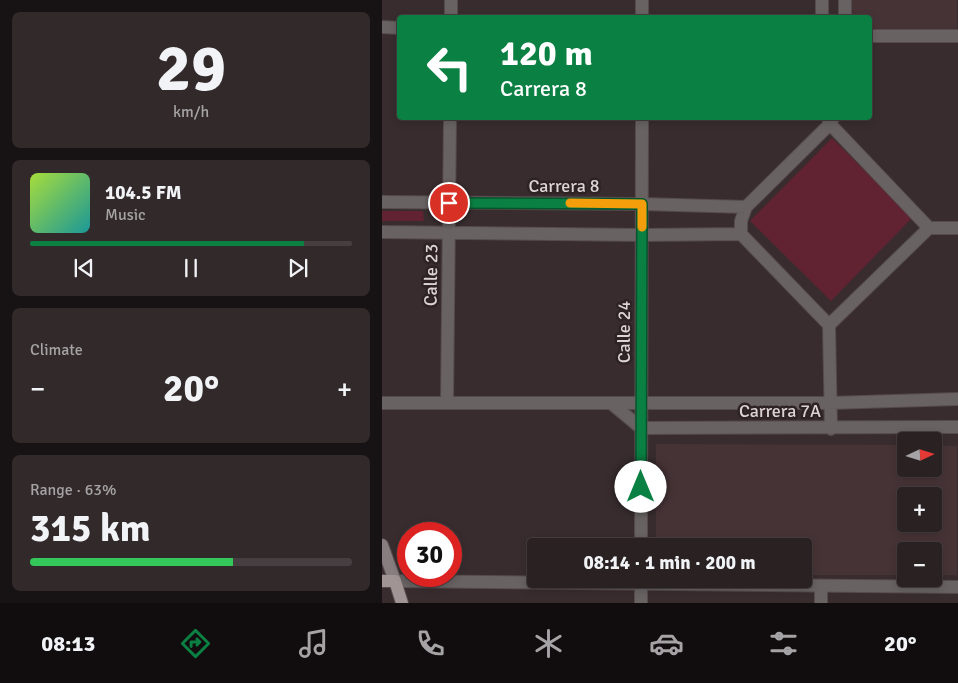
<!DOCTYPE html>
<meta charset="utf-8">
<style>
body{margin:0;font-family:Signika,sans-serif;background:#32292a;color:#f1f3f6;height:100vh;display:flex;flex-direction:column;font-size:19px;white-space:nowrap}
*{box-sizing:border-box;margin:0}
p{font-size:16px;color:#a5a3a5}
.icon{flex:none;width:28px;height:28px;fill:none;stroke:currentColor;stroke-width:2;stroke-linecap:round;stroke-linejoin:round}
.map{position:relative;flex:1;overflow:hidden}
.side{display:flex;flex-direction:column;gap:12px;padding:12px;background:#171213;width:382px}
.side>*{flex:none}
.guide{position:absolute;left:15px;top:15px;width:475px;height:105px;border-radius:5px;box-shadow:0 2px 8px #0003,0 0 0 1px #463e40;background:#0b8043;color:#fff;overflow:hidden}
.needle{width:32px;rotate:86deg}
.fabs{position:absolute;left:515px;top:432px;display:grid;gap:10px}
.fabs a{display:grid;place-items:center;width:45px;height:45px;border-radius:5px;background:#2a2122;box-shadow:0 2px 8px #0003,0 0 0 1px #463e40;font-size:25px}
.speed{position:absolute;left:15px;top:522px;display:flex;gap:10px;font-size:25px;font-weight:700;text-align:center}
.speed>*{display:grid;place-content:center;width:65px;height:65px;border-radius:50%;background:#2a2122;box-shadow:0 2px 8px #0003,0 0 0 1px #463e40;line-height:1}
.speed .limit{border:8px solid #d22;background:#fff;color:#111}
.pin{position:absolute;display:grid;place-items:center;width:42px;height:42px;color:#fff;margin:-21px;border:2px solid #fff;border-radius:50%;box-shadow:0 1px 5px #0007}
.me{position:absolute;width:55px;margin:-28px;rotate:0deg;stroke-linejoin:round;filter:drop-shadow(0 0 4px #0008)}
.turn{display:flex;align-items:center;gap:18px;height:105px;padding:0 20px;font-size:22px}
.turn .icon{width:65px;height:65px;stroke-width:2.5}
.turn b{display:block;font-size:35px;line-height:42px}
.big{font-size:38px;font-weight:700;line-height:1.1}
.side .tile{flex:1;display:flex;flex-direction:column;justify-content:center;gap:8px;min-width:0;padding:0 18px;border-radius:8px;background:#32292a}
.side .dial{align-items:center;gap:0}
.dial b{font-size:65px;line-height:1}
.song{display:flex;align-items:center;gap:15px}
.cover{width:60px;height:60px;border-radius:8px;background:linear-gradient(135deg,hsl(80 70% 55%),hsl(180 70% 35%))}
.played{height:5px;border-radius:2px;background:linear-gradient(90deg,#0b8043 85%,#463e40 85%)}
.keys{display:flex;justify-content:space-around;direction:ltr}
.heat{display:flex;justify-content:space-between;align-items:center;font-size:28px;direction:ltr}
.charge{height:8px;border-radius:4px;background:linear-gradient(90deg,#34c759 63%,#463e40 0)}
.trip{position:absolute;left:145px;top:538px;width:285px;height:50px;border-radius:5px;background:#2a2122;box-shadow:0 2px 8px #0003,0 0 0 1px #463e40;font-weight:700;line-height:50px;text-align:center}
.tabs{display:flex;height:80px;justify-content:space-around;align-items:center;background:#110d0e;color:#a5a3a5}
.tabs .icon{width:35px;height:35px}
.tabs .selected{color:#0b8043}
.tabs b{font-size:22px;color:#f1f3f6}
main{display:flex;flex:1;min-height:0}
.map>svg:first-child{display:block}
.built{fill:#463336;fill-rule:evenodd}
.green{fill:#612232}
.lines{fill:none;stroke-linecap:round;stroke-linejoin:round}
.minor-casing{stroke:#554a4c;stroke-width:14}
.tertiary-casing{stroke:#554a4c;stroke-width:14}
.secondary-casing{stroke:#554a4c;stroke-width:14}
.primary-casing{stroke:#554a4c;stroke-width:14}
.minor{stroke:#686263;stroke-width:12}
.tertiary{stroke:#686263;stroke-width:12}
.secondary{stroke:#887e80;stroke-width:12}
.primary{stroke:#a09495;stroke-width:12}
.route-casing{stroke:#07532c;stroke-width:12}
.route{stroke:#0b8043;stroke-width:9}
.slow{stroke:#f59e0b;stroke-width:9}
.labels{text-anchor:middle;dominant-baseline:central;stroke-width:5;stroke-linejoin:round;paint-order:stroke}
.street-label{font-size:18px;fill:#dbd3d4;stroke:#2e2224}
</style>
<main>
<section class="side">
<div class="tile dial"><b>29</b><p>km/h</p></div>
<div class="tile">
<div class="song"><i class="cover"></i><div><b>104.5 FM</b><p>Music</p></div></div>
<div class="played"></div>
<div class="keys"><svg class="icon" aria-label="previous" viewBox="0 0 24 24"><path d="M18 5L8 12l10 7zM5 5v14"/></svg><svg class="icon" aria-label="pause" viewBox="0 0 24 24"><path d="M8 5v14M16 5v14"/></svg><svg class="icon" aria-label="next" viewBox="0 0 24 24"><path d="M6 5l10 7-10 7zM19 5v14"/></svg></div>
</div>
<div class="tile"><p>Climate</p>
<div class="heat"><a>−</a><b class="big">20°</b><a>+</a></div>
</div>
<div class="tile"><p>Range · 63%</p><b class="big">315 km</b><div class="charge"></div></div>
</section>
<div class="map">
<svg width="576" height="603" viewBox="0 0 576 603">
<rect width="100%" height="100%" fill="#382c2e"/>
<path class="built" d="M463,0H575V36H488V18H463Z
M274,444L524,445V469H551V445L575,446V575H551V551H524V575H421V546H274ZM524,496H551V524H524Z"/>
<path class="green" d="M450,138L530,218L449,301L368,221Z
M0,211H41L42,221H0Z"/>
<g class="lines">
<defs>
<path id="minor" d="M440,0V18
M69,18V0
M260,18V0
M463,18V0
M0,27L18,28
M488,36H576
M446,118L448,124L547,228
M0,202L260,204L364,207
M0,232L260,235L359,234
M447,325L359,234V221L364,207L448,124L451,118
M447,325L547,228H576
M447,325L449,429
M0,403H448L576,399
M65,403L68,118
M229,403L259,428L576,427
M259,546L260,118
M259,603V579
M439,603V586"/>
<path id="tertiary" d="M13,581L576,587"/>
<path id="secondary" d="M0,545L13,581"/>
<path id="primary" d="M0,581H13L20,603"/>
</defs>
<use href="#minor" class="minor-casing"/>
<use href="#tertiary" class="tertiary-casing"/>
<use href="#secondary" class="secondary-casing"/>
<use href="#primary" class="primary-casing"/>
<use href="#minor" class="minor"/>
<use href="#tertiary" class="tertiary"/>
<use href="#secondary" class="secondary"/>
<use href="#primary" class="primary"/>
</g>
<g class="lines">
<defs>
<path id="route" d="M67,203L260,204L259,487"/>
</defs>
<use href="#route" class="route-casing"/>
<use href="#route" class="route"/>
<path class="slow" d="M188,203L260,204V227"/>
</g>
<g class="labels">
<g class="street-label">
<text x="182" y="186">Carrera 8</text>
<text transform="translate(49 275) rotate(-89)">Calle 23</text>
<text transform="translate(242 332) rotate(-90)">Calle 24</text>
<text x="398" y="411">Carrera 7A</text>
</g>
</g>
</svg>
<div class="fabs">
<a><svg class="needle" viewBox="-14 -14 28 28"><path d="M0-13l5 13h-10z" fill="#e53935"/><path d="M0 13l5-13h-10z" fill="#a5a3a5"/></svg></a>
<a>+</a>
<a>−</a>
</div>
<div class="speed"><div class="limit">30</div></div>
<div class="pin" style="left:67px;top:203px;background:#d93025"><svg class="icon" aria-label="arrive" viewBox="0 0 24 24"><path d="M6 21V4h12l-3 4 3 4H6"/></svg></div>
<svg class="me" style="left:259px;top:487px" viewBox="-20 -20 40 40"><circle r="19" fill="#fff"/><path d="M0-13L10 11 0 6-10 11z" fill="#0b8043"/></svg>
<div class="trip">08:14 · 1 min · 200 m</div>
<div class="guide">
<div class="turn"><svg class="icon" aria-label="left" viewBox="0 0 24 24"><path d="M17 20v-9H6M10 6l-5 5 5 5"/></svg><div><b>120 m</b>Carrera 8</div></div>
</div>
</div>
</main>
<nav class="tabs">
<b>08:13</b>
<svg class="icon selected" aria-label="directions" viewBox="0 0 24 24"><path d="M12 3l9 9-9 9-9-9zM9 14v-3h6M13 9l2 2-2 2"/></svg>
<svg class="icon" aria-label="music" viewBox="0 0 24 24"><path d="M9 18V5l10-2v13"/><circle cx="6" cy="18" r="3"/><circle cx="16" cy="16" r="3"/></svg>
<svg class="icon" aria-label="phone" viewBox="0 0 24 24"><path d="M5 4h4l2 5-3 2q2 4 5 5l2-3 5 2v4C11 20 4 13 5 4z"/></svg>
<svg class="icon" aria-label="climate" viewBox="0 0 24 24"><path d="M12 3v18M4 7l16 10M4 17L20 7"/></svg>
<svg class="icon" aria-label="car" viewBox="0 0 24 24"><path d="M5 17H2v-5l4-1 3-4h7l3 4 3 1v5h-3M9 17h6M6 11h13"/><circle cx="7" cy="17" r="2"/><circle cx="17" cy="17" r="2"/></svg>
<svg class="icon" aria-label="filters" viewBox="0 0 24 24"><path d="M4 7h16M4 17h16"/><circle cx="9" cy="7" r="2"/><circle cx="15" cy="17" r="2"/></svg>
<b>20°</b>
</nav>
